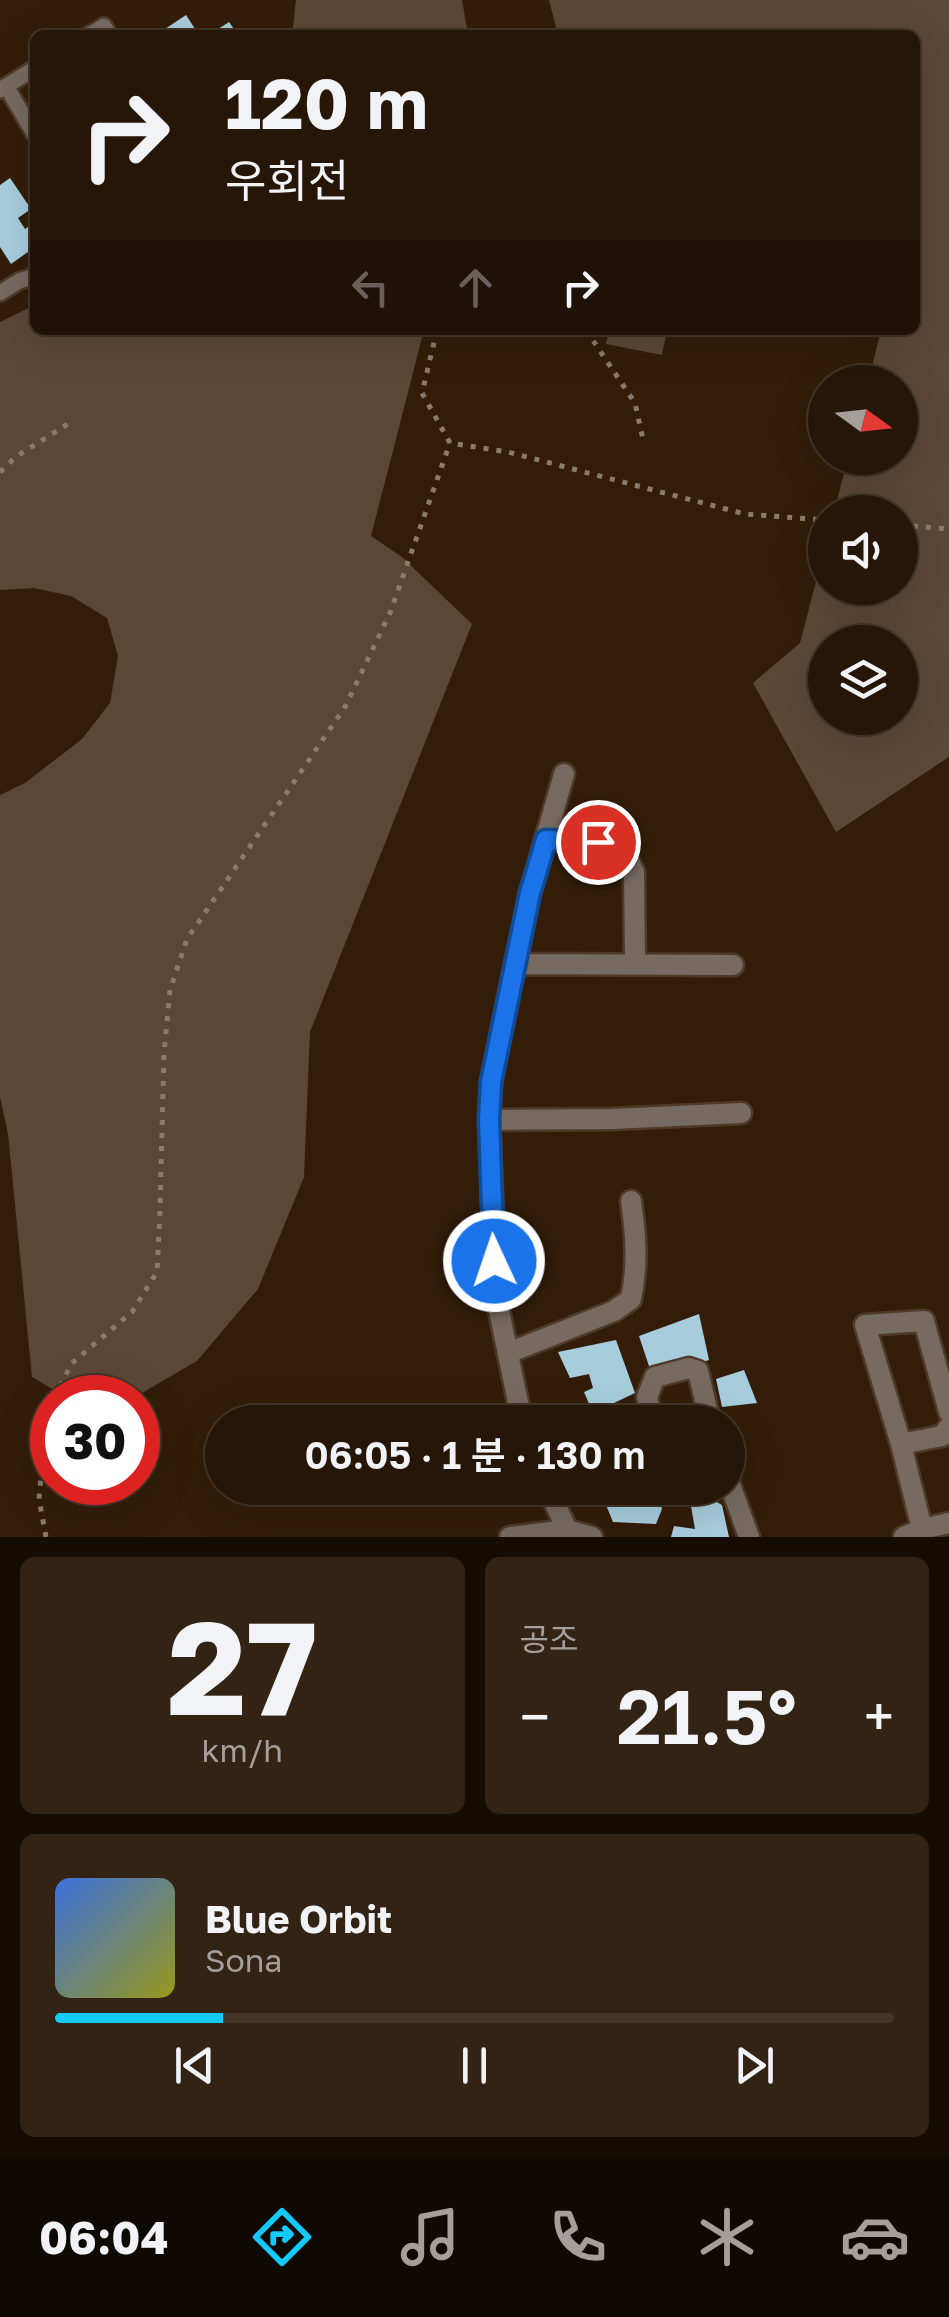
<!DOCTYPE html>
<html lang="ko">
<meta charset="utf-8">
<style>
body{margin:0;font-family:"Golos Text","Noto Sans KR",sans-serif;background:#322315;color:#f1f3f6;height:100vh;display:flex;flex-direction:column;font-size:38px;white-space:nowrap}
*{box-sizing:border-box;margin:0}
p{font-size:32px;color:#a49f9b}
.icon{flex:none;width:55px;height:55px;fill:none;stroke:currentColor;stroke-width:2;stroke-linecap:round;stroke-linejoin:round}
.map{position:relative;height:1537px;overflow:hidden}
.panel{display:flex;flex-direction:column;gap:20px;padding:20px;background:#150c04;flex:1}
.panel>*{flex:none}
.top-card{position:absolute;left:30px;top:30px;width:890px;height:305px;border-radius:15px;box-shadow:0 10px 40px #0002,0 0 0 2px #423528;background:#261607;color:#f1f3f6;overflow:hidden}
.needle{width:65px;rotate:105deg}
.tools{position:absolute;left:808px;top:365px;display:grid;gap:20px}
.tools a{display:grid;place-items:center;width:110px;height:110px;border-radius:50%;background:#261607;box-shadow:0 10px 40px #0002,0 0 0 2px #423528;font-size:50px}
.speed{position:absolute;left:30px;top:1375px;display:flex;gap:20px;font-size:50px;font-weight:700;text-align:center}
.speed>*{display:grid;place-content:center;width:130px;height:130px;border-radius:50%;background:#261607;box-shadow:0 10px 40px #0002,0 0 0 2px #423528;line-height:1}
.speed .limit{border:15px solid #d22;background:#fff;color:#111}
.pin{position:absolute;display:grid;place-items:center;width:85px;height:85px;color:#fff;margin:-42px;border:5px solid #fff;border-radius:50%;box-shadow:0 2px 10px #0007}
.me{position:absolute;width:110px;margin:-55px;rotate:357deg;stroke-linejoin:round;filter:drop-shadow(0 0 8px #0008)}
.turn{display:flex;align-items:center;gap:35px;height:210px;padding:0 30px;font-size:45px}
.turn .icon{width:130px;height:130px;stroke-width:2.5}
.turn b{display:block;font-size:70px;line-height:85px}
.lanes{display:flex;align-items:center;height:95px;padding:0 30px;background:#0003;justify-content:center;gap:50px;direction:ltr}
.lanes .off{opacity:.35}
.big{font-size:75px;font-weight:600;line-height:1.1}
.panel .card{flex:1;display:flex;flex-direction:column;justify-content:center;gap:15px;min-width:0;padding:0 35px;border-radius:15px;background:#322315}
.panel .dial{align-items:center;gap:0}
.dial b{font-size:130px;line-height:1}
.song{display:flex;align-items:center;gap:30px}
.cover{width:120px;height:120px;border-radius:15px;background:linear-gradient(135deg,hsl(220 70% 55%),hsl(60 70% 35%))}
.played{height:10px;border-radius:5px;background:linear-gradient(90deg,#12cafb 20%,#423528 20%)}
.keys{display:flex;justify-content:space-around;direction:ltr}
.heat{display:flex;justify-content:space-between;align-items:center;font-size:55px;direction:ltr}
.panel .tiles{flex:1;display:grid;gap:20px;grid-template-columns:1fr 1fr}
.card:last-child{grid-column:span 2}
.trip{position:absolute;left:205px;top:1405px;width:540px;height:100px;border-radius:50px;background:#261607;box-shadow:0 10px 40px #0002,0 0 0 2px #423528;font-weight:600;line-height:100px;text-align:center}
.tabs{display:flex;height:160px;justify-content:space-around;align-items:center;background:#0f0903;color:#a49f9b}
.tabs .icon{width:70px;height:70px}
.tabs .current{color:#12cafb}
.tabs b{font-size:45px;color:#f1f3f6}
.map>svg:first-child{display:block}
.green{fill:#5b4736;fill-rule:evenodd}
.building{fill:#a7cddd}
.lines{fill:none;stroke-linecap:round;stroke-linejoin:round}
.service-casing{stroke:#4f3a28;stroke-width:20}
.minor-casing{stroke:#4f3a28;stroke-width:25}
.path{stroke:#8c7a6a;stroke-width:5;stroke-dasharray:5 8;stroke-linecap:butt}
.service{stroke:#766a61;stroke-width:15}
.minor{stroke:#766a61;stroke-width:20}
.route-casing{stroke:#114b97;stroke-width:25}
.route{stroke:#1a73e8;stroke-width:18}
</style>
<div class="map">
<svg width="949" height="1537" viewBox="0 0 949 1537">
<rect width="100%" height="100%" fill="#331d09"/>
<path class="green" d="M296,0H462L468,35H292Z
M549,0H949V757L836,832L753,683L800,643L825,547V588H900V512H834L848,458H900V382H868L881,330H915V35H558ZM825,642H900V718H825Z
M35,305V330H424L371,536L402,557L472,624L310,1032L304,1177L258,1289L197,1361L135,1397H66L32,1377L8,1134L0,1097V795L25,783L82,739L110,703L118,656L107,618L71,596L34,588L0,590V322Z
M609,330H667L662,355L606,344Z"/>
<path class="building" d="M186,15L199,35H156Z
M229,22L238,35H209Z
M10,178L31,209L18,218L25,229L35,222V247L11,264L0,247V185Z
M699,1314L709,1360L653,1378L639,1336Z
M616,1340L635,1393L593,1413L584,1392L593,1388L589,1374L570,1378L558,1352Z
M744,1370L757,1403L722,1407L716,1379Z
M599,1488H656L662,1509L656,1524L613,1522Z
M703,1494L722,1505L729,1537H671L674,1526L695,1529L690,1500Z"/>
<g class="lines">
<defs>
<path id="service" d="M89,35L104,26L109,35
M6,86L35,135
M0,90L35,68
M0,293L19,281L35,276"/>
<path id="minor" d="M546,840L597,843L613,845L625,853L634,872L635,965
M515,964L733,965
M489,1120L612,1119L741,1113
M508,1353L614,1311L631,1299C638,1265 636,1235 631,1201
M949,1412L924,1321L865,1325L901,1444L942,1436L949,1427
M522,1422L496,1296L489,1120L491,1082L515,964L530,893L564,774
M653,1422L647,1397L655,1377L689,1368L698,1371L710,1422
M901,1444L922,1529
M728,1479L749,1537
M548,1488L567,1530
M510,1537L567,1530L592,1537
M904,1537L922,1529L949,1523"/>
</defs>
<use href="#service" class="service-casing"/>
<use href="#minor" class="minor-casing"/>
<path class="path" d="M437,330L422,393L450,443L508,452L745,514L825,520
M586,330L635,403L644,444
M0,472L17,456L68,424
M900,525L949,529
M55,1398L71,1364L132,1312L157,1272L160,1211L164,1053L170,990L187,939L345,707L390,613L450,443
M46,1537L39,1499L46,1417L52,1403"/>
<use href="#service" class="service"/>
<use href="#minor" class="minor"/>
</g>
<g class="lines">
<defs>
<path id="route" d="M494,1261L489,1120L491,1082L530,893L546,840L598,842"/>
</defs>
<use href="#route" class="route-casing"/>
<use href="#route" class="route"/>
</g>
</svg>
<div class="tools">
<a><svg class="needle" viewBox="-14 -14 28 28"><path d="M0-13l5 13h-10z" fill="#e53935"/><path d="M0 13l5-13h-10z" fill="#a49f9b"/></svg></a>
<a><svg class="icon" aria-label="sound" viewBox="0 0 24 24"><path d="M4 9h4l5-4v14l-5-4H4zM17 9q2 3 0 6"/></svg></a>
<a><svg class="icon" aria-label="layers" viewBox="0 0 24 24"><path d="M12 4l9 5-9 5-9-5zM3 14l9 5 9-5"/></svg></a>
</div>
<div class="speed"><div class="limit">30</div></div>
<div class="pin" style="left:598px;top:842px;background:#d93025"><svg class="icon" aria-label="arrive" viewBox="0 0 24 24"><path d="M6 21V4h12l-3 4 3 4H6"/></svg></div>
<svg class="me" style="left:494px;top:1261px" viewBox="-20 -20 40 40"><circle r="17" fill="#1a73e8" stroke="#fff" stroke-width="3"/><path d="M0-11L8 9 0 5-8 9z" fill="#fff"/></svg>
<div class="trip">06:05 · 1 분 · 130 m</div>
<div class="top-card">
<div class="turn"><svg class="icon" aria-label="right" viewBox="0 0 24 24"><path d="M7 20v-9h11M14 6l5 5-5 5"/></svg><div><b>120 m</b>우회전</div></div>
<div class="lanes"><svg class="icon off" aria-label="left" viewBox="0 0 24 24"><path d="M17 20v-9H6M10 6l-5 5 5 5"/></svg><svg class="icon off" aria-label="ahead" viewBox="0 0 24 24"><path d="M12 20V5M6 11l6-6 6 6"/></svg><svg class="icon" aria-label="right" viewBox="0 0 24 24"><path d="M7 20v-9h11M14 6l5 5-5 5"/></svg></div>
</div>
</div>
<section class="panel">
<div class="tiles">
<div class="card dial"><b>27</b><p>km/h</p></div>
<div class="card"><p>공조</p>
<div class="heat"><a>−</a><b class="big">21.5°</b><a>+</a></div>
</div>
<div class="card">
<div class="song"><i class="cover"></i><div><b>Blue Orbit</b><p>Sona</p></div></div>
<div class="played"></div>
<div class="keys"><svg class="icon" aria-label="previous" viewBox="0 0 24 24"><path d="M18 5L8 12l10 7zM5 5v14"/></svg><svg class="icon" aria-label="pause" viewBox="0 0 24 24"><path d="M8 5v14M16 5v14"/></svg><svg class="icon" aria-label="next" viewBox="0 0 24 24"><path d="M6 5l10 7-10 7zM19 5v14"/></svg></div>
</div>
</div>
</section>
<nav class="tabs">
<b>06:04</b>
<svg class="icon current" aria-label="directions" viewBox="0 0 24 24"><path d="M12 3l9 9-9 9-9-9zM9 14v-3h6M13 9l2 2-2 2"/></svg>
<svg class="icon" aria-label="music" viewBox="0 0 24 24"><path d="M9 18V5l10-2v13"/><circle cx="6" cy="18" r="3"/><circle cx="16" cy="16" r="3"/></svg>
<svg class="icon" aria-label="phone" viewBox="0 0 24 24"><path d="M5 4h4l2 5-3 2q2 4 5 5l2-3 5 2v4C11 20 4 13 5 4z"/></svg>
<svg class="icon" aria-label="climate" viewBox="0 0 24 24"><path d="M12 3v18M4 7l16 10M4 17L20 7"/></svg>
<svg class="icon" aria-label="car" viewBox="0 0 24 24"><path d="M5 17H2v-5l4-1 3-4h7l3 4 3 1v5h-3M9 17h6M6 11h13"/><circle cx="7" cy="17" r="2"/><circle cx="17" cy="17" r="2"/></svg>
</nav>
